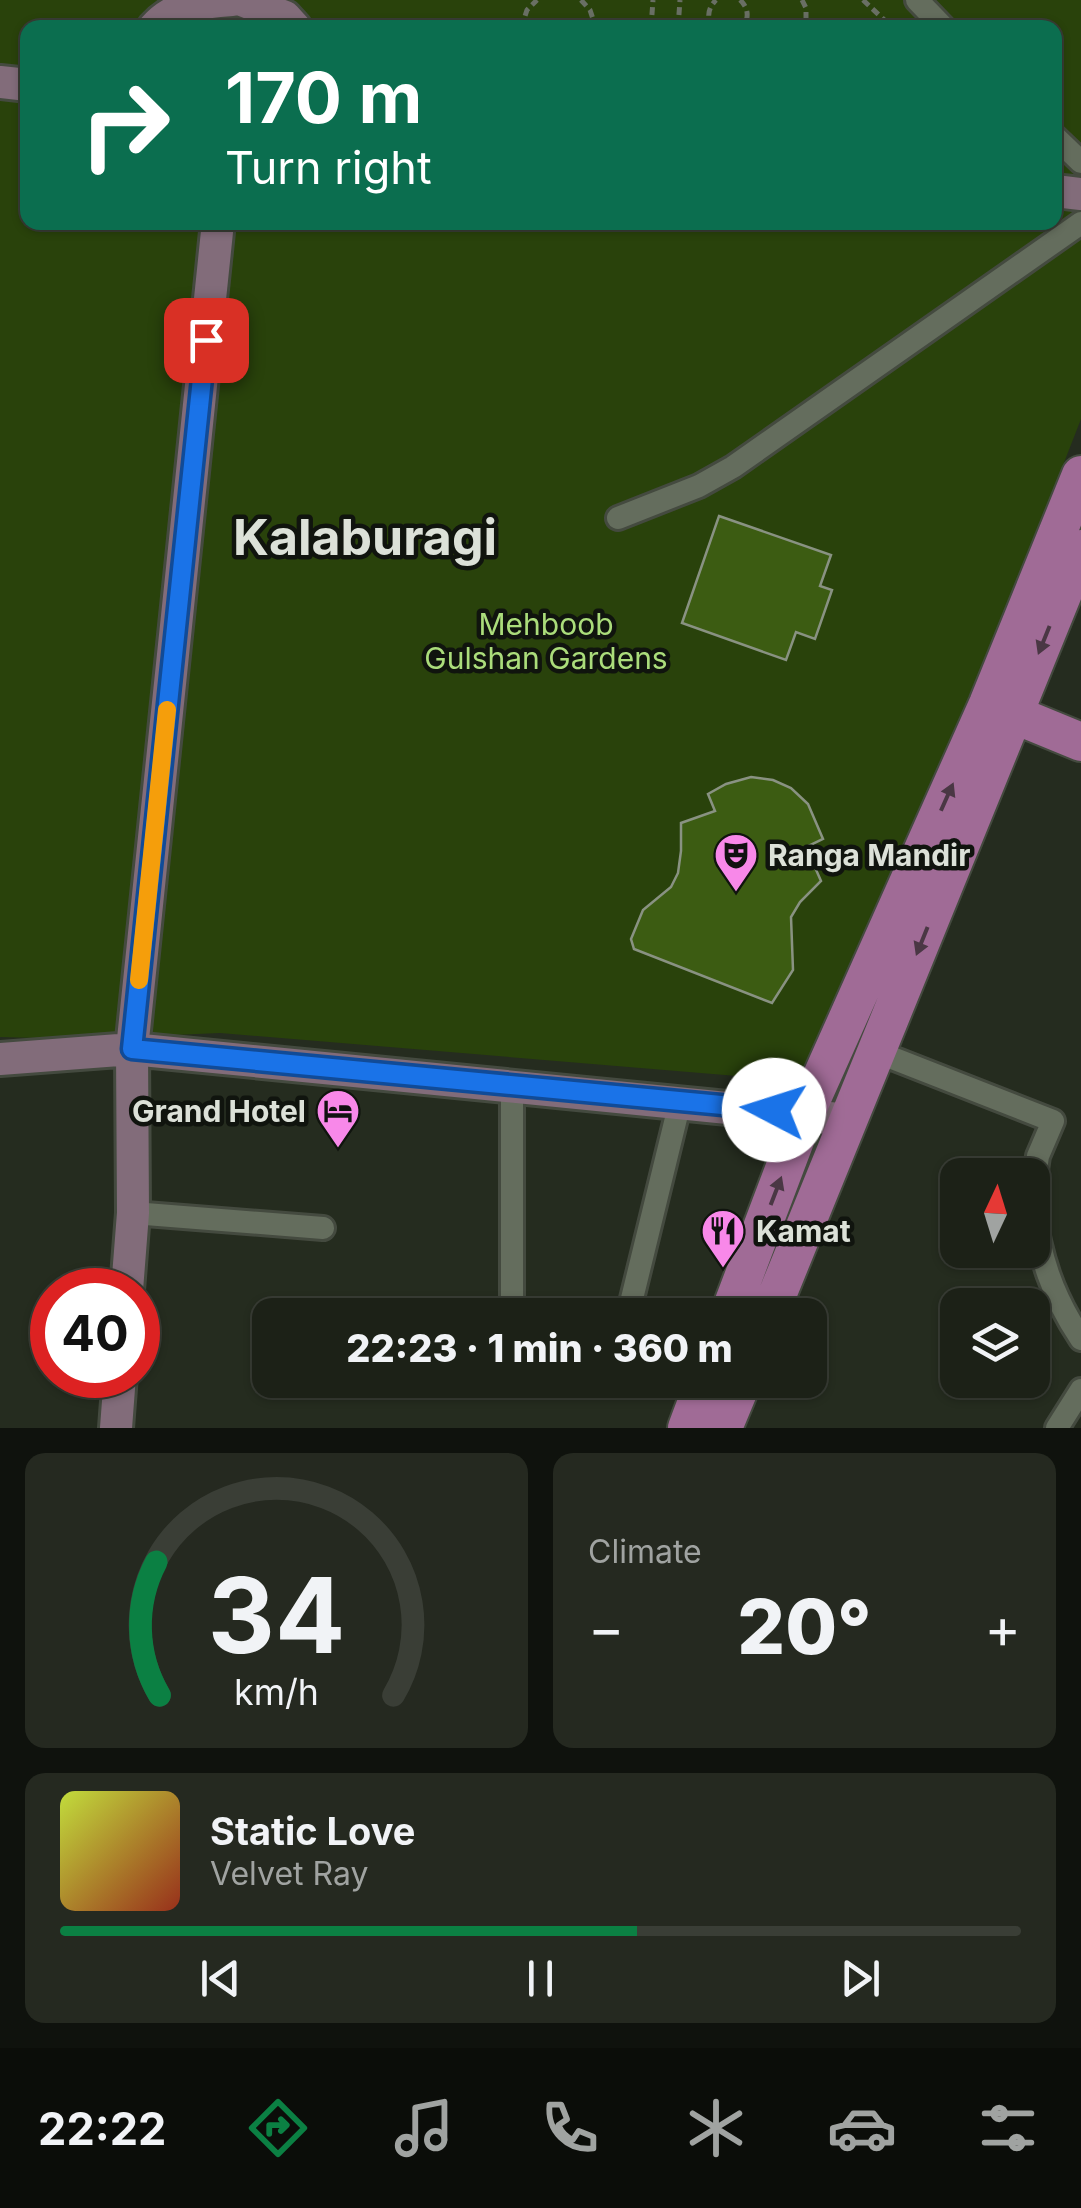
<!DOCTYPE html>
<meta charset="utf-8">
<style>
body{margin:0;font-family:Inter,sans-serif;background:#252920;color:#f1f3f6;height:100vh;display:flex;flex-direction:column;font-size:38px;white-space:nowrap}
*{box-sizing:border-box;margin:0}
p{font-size:32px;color:#a0a3a1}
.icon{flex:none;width:55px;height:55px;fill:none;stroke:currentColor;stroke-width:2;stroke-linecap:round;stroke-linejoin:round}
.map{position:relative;height:1428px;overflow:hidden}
.panel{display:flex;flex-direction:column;gap:25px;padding:25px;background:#0f120d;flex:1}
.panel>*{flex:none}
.guide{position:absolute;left:20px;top:20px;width:1042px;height:210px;border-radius:20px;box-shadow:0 2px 8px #0004,0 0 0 2px #3a3e36;background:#0b6e4f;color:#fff;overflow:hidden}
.needle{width:65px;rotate:4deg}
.fabs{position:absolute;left:940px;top:1158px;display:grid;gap:20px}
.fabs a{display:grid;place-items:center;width:110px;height:110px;border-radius:20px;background:#1c2117;box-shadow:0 2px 8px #0004,0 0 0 2px #3a3e36;font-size:50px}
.speed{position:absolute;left:30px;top:1268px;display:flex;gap:20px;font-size:50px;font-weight:700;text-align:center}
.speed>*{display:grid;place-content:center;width:130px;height:130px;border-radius:50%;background:#1c2117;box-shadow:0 2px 8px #0004,0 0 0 2px #3a3e36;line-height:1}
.speed .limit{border:15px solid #d22;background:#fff;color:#111}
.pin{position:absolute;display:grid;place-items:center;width:85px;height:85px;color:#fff;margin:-42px;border-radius:20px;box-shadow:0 5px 15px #0006}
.me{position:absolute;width:110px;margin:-55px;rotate:275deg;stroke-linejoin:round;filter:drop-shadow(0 0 8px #0008)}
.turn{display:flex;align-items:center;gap:35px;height:210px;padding:0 40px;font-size:45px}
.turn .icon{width:130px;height:130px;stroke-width:2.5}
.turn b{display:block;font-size:70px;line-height:85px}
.big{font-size:75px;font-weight:800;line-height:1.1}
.panel .widget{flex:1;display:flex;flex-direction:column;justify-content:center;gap:15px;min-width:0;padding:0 35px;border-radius:20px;background:#252920}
.panel .dial{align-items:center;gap:0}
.dial svg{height:260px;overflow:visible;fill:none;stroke:#3a3e36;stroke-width:7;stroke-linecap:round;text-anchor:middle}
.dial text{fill:#f1f3f6;stroke:none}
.song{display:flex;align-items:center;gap:30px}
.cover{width:120px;height:120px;border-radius:15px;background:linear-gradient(135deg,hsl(70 70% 55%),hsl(10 70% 35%))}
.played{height:10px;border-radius:5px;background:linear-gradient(90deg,#0b8043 60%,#3a3e36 60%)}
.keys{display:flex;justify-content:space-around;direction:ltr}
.heat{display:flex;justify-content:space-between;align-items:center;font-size:55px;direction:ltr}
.panel .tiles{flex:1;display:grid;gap:25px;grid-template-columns:1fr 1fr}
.widget:last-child{grid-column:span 2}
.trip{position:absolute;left:252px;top:1298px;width:575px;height:100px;border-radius:20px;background:#1c2117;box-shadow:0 2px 8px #0004,0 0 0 2px #3a3e36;font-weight:800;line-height:100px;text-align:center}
.dock{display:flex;height:160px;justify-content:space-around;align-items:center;background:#0b0d09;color:#a0a3a1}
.dock .icon{width:70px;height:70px}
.dock .current{color:#0b8043}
.dock b{font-size:45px;color:#f1f3f6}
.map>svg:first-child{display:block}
.green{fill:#29420b;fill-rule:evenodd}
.building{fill:#3c5c12;stroke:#899282;stroke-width:2.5}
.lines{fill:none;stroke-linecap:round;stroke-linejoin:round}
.street-casing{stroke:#444a3f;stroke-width:28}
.secondary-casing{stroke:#444a3f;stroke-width:38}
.primary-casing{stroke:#444a3f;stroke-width:42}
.path{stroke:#696f64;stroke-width:5;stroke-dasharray:8 5;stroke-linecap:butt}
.street{stroke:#646d5d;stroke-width:22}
.secondary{stroke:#826c7a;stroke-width:32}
.primary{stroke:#a06b96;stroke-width:38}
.oneway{fill:#4a3744}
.route-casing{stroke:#114b97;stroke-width:25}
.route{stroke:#1a73e8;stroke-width:18}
.slow{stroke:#f59e0b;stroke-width:18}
.labels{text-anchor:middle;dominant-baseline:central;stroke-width:9;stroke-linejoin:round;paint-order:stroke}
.park-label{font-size:30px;fill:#abdd7b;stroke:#10140e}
.poi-label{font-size:30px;font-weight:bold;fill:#dce1d8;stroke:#10140e;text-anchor:start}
.town-label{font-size:50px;font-weight:bold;fill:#dce1d8;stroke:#10140e}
</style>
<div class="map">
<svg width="1081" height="1428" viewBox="0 0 1081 1428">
<rect width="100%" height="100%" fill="#252c1f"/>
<path class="green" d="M0,0H1081V419L915,845L797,1081L220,1033L78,1039L0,1037ZM28,28H1055V222H28Z"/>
<path class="building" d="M719,516L831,555L820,586L832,590L815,639L796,632L786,660L682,623Z
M751,777L773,780L791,788L808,804L823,839L806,847L821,881L800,902L791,917L793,970L772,1003L634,949L631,939L643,910L671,887L678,873L681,851V823L715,811L708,794L726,784Z"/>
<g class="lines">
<defs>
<path id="street" d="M917,0L944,28
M1055,137L1081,162
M618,518L699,486L733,467L1081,223
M877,1052L1053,1121L1038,1156L1032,1198
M512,1085V1315
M1032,1204C1040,1256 1051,1294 1081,1339
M133,1213L323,1228
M628,1315L680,1102
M1057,1428L1081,1390"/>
<path id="secondary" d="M242,0L285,17L295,28
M154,28C174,5 203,2 232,0
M0,82L28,85
M1055,191L1081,194
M0,1059L132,1049L849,1120
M127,1290L133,1213L132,1049L218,222
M116,1428L120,1375"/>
<path id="primary" d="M991,705L1081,742
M729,1315L805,1114L988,704L1081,475
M769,1315L1081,549
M687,1428L705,1380
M723,1428L743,1380"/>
</defs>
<use href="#street" class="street-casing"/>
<use href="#secondary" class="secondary-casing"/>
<use href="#primary" class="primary-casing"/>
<path class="path" d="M581,0L590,10L596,28
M740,0C749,8 749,18 743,28
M802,0L806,8V28
M863,0L893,28
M521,28L527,10L537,0
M651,28L653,0
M678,28L680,0
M713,28C706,18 708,8 716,0"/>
<use href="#street" class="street"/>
<use href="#secondary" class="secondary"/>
<use href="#primary" class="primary"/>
</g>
<defs><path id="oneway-solid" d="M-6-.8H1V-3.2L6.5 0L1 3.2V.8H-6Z" transform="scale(2.5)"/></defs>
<g class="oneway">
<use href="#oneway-solid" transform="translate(1044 640) rotate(112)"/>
<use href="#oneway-solid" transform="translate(947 797) rotate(-66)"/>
<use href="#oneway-solid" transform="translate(922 941) rotate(112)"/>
<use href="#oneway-solid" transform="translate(776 1191) rotate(-69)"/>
</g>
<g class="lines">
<defs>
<path id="route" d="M206,340L132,1049L774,1110"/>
</defs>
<use href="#route" class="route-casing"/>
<use href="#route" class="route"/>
<path class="slow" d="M139,980L167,710"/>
</g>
<defs>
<symbol id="theatre-pin" viewBox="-11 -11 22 30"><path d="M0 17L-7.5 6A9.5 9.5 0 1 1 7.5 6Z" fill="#f888e9" stroke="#10140e"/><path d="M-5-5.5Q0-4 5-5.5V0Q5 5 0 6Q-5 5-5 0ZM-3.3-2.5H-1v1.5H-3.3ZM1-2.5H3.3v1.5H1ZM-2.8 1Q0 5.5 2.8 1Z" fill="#111"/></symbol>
<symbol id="hotel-pin" viewBox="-11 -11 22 30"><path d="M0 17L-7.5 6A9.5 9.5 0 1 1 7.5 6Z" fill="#f888e9" stroke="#10140e"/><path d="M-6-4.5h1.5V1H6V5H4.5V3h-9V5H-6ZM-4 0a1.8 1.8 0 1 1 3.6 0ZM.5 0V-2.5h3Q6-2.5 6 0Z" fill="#111"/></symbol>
<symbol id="restaurant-pin" viewBox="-11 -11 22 30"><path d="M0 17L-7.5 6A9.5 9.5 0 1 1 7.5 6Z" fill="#f888e9" stroke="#10140e"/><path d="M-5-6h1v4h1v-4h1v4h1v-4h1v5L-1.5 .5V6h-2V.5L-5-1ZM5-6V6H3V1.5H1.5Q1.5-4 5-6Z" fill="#111"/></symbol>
</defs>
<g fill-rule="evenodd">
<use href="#theatre-pin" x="711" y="830" width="50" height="68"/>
<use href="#hotel-pin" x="313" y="1086" width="50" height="68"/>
<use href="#restaurant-pin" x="698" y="1206" width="50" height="68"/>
</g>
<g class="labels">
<g class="park-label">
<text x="546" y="624">Mehboob<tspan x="546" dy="34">Gulshan Gardens</tspan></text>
</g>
<g class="poi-label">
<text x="768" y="855">Ranga Mandir</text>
<text x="306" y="1111" text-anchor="end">Grand Hotel</text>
<text x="756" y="1231">Kamat</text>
</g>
<g class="town-label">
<text x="365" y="537">Kalaburagi</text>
</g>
</g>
</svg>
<div class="fabs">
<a><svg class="needle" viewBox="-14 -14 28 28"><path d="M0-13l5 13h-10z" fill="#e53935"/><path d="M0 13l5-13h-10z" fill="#a0a3a1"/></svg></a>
<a><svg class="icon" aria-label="layers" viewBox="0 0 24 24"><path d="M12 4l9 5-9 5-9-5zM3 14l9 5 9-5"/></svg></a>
</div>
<div class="speed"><div class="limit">40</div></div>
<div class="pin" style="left:206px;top:340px;background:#d93025"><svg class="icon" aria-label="arrive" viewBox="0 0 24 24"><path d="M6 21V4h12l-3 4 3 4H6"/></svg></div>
<svg class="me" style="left:774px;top:1110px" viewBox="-20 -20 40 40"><circle r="19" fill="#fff"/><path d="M0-13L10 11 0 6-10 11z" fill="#1a73e8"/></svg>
<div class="trip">22:23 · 1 min · 360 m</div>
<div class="guide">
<div class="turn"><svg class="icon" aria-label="right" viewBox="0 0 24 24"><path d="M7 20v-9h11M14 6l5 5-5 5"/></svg><div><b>170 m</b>Turn right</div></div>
</div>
</div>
<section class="panel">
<div class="tiles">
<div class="widget dial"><svg viewBox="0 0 100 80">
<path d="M14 69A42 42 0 1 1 86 69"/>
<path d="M14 69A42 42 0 0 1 13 28" stroke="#0b8043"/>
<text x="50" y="56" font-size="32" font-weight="700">34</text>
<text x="50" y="72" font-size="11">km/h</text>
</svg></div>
<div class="widget"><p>Climate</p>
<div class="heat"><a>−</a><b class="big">20°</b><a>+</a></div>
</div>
<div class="widget">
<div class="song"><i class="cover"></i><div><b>Static Love</b><p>Velvet Ray</p></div></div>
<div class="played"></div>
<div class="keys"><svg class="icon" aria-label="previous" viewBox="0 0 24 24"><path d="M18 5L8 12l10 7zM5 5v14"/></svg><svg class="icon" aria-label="pause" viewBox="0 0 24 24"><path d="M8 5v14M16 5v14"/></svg><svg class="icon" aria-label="next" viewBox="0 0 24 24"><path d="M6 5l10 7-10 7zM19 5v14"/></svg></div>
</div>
</div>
</section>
<nav class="dock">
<b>22:22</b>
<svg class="icon current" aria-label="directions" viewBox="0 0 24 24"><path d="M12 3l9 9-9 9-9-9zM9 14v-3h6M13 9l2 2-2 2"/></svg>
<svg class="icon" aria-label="music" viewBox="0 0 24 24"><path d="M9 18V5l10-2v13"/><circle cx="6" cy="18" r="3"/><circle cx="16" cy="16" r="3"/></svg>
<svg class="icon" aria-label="phone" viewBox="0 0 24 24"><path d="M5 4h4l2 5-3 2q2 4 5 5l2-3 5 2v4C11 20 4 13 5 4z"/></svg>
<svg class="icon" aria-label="climate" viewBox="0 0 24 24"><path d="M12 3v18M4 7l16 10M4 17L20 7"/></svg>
<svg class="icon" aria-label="car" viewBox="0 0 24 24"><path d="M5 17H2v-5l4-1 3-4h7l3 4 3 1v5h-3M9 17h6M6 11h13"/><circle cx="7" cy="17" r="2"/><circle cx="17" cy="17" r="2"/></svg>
<svg class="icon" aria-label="filters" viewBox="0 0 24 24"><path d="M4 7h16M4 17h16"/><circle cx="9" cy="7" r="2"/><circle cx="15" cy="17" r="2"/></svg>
</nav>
